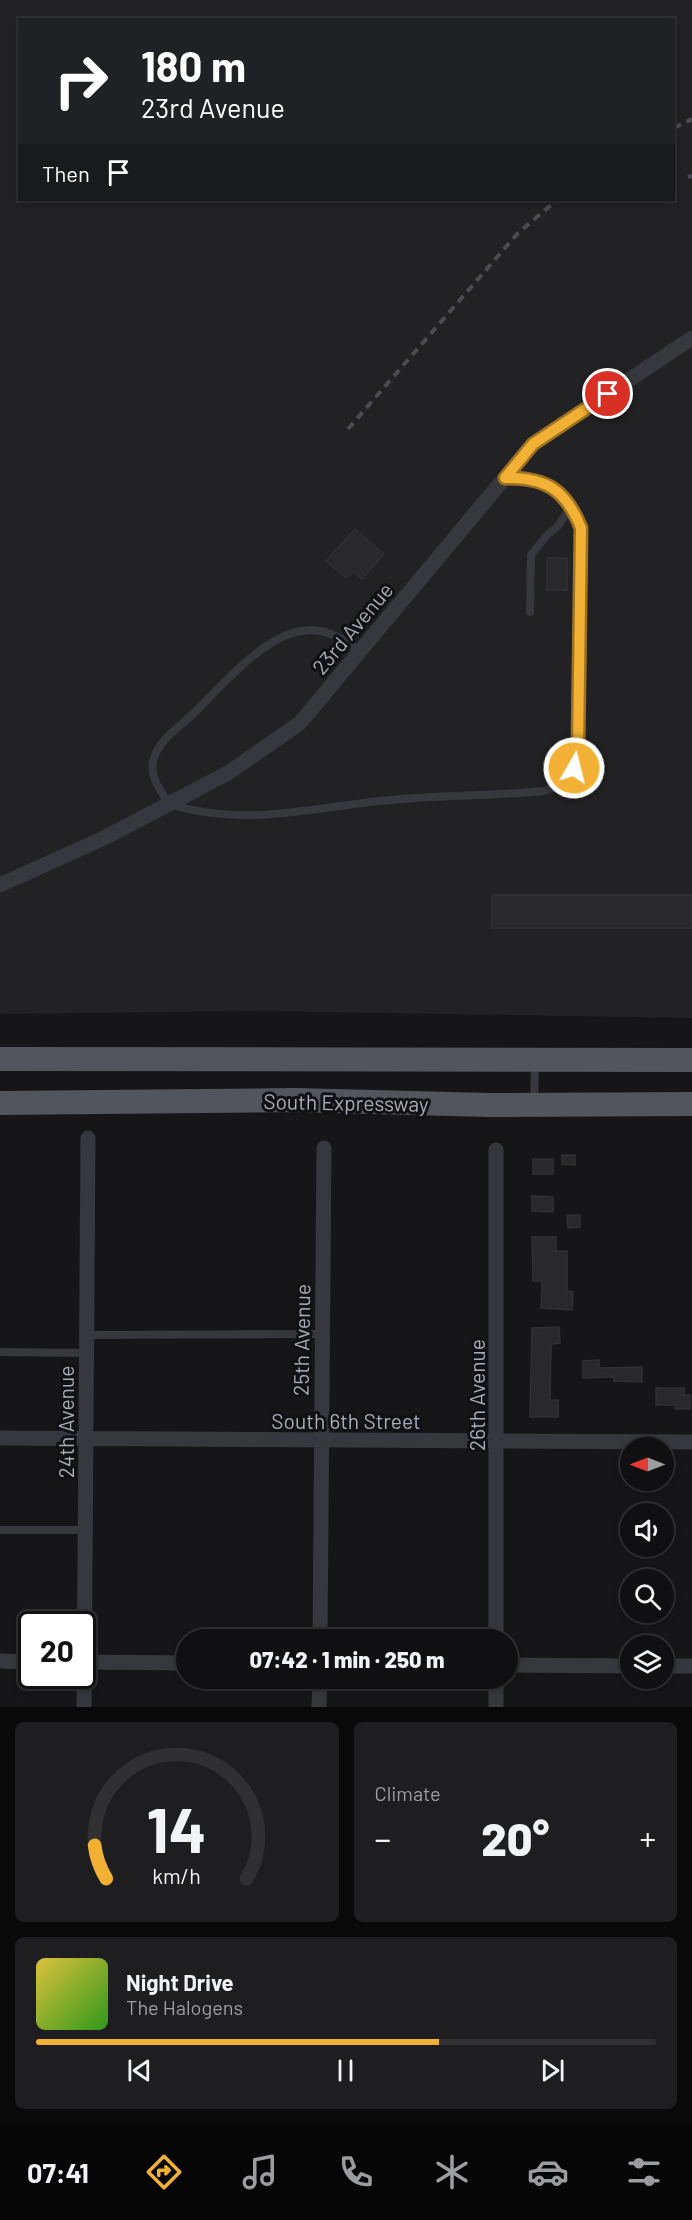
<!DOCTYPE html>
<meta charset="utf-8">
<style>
body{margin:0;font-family:Barlow,sans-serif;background:#1e1e20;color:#f1f3f6;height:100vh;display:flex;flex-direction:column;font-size:22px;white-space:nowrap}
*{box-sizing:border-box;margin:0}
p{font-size:20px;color:#9c9d9f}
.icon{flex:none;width:33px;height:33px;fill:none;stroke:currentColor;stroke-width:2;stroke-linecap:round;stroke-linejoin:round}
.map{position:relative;height:1707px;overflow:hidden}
.drawer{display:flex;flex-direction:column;gap:15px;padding:15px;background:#09090a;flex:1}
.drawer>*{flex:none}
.top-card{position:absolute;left:18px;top:18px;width:657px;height:183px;border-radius:0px;box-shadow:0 3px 9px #0003,0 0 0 2px #303032;background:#202124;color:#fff;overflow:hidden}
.needle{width:39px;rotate:270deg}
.buttons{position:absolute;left:620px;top:1437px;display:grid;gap:12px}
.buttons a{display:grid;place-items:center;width:54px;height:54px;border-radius:50%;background:#101012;box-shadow:0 3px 9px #0003,0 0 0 2px #303032;font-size:30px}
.speed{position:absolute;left:18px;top:1611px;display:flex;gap:12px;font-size:30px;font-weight:700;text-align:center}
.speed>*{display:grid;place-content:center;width:78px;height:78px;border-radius:50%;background:#101012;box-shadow:0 3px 9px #0003,0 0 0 2px #303032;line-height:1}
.speed .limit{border:3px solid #111;border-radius:9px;background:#fff;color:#111}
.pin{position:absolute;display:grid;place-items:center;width:51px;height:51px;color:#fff;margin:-26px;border:3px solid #fff;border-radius:50%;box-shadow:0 2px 6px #0007}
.me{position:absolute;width:66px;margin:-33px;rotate:8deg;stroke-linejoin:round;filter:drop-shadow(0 0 4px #0008)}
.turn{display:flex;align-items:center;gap:21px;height:126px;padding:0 24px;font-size:27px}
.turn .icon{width:78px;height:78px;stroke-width:2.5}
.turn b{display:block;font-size:42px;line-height:51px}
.then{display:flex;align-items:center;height:57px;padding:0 24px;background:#0003;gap:12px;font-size:22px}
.big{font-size:45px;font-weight:800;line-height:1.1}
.drawer .tile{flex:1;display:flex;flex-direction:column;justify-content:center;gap:9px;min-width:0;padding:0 21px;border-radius:9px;background:#1e1e20}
.drawer .dial{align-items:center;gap:0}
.dial svg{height:156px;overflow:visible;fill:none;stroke:#303032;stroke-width:7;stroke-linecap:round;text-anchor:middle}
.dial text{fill:#f1f3f6;stroke:none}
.song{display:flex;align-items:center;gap:18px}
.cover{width:72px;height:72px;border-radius:9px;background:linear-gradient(135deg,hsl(50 70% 55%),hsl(110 70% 35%))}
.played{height:6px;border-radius:3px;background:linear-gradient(90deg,#f2b134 65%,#303032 65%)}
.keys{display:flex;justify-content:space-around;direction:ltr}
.heat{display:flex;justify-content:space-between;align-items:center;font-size:33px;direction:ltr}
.drawer .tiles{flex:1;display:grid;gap:15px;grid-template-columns:1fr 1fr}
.tile:last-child{grid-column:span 2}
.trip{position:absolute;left:176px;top:1629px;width:342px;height:60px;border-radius:30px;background:#101012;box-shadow:0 3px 9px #0003,0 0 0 2px #303032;font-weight:800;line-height:60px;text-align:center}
.tab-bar{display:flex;height:96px;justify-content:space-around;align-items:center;background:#060607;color:#9c9d9f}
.tab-bar .icon{width:42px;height:42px}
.tab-bar .selected{color:#f2b134}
.tab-bar b{font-size:27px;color:#f1f3f6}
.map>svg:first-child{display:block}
.built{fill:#222225;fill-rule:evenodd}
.building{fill:#29292c;stroke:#303034;stroke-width:1.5}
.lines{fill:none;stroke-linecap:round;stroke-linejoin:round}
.service{stroke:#37383d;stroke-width:8}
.minor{stroke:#37383d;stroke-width:15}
.primary{stroke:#53555c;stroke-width:24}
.rail{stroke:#4a4c52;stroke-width:4;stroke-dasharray:8 6;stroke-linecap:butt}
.route-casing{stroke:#9d7322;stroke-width:15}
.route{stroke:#f2b134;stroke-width:10}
.labels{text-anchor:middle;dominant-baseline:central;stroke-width:6;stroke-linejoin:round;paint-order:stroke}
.street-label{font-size:21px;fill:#a8adb8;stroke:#111113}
</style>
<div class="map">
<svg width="692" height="1707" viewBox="0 0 692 1707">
<rect width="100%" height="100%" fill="#161618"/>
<path class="built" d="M0,0H692V1018L250,1011L0,1014ZM20,20H674V200H20Z"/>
<path class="building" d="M355,529L384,554L362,579L352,571L346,578L326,561Z
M547,558H567V590H547Z
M492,895H692V928H492Z
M562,1155H575V1165L562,1164Z
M533,1159H553V1174H533Z
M532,1196L553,1197V1212L532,1211Z
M567,1215H580V1227L568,1228Z
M532,1237H556V1251H567V1291L573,1292L572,1310L541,1308L542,1281H533Z
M559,1327L560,1343L551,1344L550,1400H558V1417H530L532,1328Z
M599,1360V1368L642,1367V1382L614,1381V1377L583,1378V1361Z
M656,1388H684V1395H690V1409H675V1405H656Z"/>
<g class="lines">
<path class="service" d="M530,612L531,555L547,535L557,527L572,505
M360,651C341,638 326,627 301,631C262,637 221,687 193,714C180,726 159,740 154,758C148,775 160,790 169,804C247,828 311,807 390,800C441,795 493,796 544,791C570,782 573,773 578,747L581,528C566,490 548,477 506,478
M534,1103L535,1064
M86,1335L323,1334
M0,1352L86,1353
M0,1530H86"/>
<path class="minor" d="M0,885L104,838L228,773L300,723L533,444L692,338
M496,1150V1640
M0,1438L692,1442
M320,1640L324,1148
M0,1661L32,1662
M82,1662L186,1663
M507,1665L630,1666
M663,1666H692
M84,1707L88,1138
M319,1707L320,1678
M496,1707V1678"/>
<path class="primary" d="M0,1059L692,1060
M0,1103L295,1100L489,1105L692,1104"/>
<path class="rail" d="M674,128L692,119
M688,177L692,176
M348,429L518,233L557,200"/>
</g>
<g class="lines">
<defs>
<path id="route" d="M574,768L578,747L581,528C566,490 546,477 505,478L533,444L608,394"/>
</defs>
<use href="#route" class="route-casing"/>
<use href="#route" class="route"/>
</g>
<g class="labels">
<g class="street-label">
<text transform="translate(352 628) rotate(-50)">23rd Avenue</text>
<text transform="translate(346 1102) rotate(1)">South Expressway</text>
<text transform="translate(301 1340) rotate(-89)">25th Avenue</text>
<text transform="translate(476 1395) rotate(-90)">26th Avenue</text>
<text x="346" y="1420">South 6th Street</text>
<text transform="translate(65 1422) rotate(-90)">24th Avenue</text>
</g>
</g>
</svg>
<div class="buttons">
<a><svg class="needle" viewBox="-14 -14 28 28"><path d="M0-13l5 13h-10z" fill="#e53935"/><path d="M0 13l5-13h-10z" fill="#9c9d9f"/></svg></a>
<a><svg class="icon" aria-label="sound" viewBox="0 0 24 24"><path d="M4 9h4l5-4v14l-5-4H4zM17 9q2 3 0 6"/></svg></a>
<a><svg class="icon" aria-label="search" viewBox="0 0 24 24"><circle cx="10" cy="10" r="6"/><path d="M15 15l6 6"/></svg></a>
<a><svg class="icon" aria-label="layers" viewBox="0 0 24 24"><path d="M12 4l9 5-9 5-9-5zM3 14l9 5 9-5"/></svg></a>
</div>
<div class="speed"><div class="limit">20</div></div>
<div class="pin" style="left:608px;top:394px;background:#d93025"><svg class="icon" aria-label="arrive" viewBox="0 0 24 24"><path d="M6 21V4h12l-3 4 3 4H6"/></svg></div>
<svg class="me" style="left:574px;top:768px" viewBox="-20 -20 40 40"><circle r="17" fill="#f2b134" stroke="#fff" stroke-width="3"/><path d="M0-11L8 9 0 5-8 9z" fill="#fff"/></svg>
<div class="trip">07:42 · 1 min · 250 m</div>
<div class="top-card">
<div class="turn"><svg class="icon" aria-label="right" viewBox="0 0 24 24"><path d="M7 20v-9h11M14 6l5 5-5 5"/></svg><div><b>180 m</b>23rd Avenue</div></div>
<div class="then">Then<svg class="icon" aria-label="arrive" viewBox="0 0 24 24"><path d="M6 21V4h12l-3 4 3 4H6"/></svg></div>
</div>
</div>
<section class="drawer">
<div class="tiles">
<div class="tile dial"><svg viewBox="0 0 100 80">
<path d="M14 69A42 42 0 1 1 86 69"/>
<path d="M14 69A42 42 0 0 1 8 52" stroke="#f2b134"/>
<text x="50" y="56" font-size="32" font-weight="700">14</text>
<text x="50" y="72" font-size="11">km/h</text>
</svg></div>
<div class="tile"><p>Climate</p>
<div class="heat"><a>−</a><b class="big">20°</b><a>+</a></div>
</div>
<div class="tile">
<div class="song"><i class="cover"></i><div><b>Night Drive</b><p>The Halogens</p></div></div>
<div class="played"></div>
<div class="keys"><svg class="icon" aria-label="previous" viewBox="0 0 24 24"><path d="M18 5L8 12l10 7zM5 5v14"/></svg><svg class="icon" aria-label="pause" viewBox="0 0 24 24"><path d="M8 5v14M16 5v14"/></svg><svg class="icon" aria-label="next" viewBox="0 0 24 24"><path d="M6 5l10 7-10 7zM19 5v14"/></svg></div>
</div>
</div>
</section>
<nav class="tab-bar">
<b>07:41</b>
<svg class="icon selected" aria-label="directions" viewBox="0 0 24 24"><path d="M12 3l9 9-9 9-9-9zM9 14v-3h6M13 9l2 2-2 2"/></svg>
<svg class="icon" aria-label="music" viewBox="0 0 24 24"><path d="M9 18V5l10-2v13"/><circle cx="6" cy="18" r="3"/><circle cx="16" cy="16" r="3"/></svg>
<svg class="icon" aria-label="phone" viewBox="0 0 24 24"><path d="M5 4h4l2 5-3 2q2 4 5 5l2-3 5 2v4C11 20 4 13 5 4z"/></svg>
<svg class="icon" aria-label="climate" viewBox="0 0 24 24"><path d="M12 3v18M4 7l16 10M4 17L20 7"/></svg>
<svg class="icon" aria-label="car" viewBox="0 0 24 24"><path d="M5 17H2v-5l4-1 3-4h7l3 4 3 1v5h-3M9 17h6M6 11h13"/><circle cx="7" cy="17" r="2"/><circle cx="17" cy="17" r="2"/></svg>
<svg class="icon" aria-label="filters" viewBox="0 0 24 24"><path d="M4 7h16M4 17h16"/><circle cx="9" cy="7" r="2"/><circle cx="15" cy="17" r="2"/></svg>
</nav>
